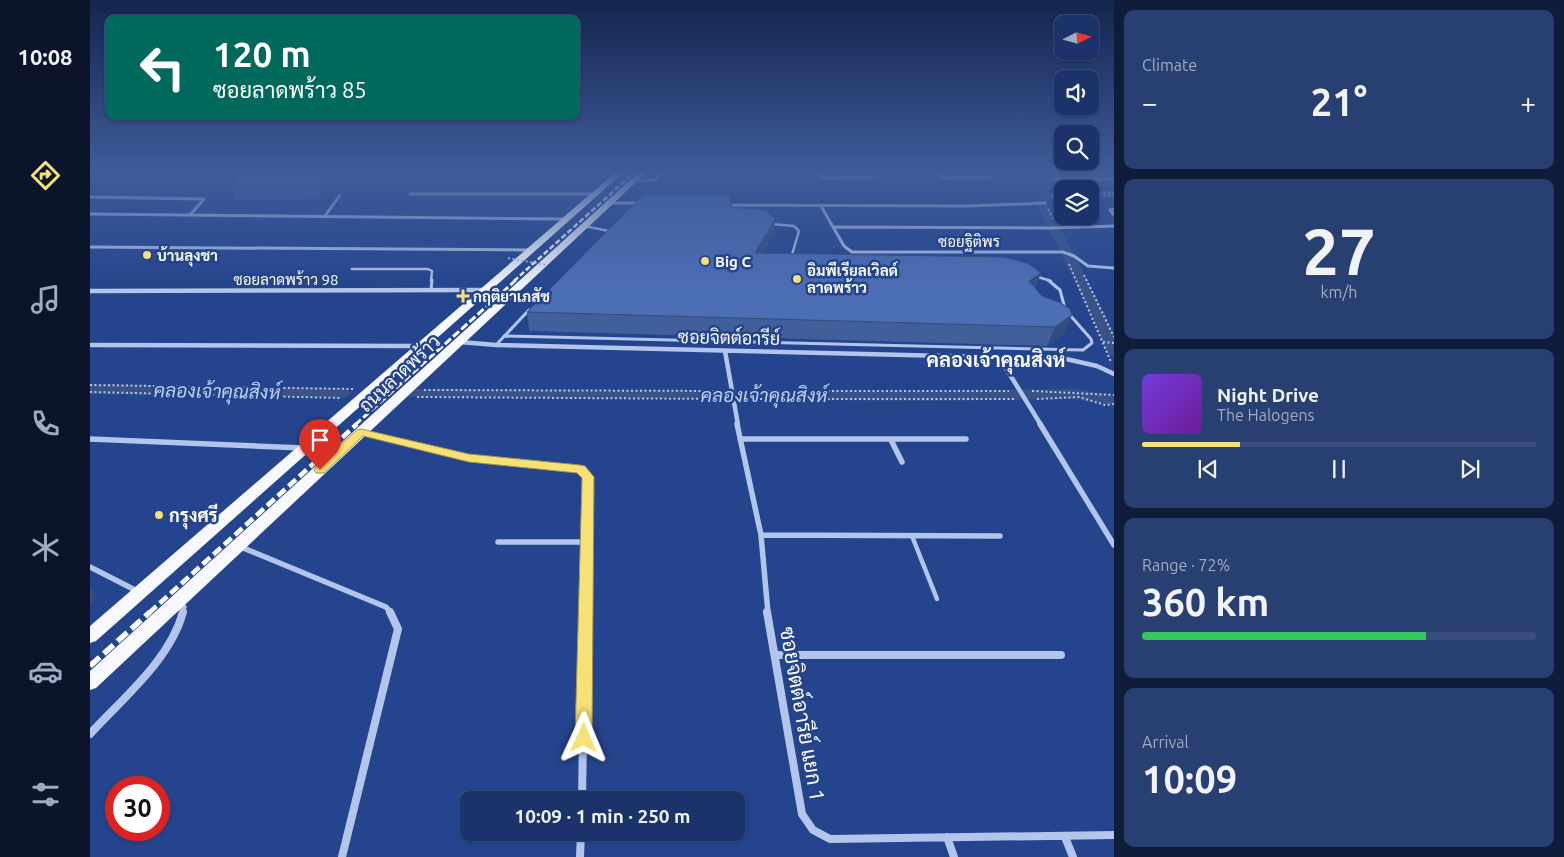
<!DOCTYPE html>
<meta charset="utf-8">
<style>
body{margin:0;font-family:Ubuntu,Sarabun,sans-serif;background:#283f72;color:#f1f3f6;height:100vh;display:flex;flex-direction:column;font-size:19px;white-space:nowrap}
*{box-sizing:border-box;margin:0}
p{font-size:16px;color:#a0aac1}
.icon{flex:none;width:28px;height:28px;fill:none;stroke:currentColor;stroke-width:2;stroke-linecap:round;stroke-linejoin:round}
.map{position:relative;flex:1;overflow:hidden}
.panel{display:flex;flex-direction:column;gap:10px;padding:10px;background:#0f1c3a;width:450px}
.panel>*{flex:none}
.guide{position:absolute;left:15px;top:15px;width:475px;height:105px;border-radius:10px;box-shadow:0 1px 4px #0004,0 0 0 1px #394e7e;background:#00695c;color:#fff;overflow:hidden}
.needle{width:32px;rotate:84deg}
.tools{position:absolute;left:964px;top:15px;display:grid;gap:10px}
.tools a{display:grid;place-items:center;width:45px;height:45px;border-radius:10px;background:#1b336a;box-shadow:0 1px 4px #0004,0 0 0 1px #394e7e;font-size:25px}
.speed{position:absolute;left:15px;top:776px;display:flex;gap:10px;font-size:25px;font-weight:700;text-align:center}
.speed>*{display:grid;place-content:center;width:65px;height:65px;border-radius:50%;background:#1b336a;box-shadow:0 1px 4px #0004,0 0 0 1px #394e7e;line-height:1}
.speed .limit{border:8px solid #d22;background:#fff;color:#111}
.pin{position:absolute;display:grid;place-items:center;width:42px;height:42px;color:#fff;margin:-51px -21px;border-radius:50% 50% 50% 0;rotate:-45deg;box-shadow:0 0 5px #0007}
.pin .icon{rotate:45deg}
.me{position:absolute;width:55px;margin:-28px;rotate:1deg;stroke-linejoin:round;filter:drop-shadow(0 0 4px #0008)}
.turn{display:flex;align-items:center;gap:18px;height:105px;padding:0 25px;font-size:22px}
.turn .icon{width:65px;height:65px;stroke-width:2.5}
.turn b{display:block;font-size:35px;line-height:42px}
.big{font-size:38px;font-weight:700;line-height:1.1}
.panel .widget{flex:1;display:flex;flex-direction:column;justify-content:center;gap:8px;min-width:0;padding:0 18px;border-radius:10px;background:#283f72}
.panel .dial{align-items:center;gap:0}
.dial b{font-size:65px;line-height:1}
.song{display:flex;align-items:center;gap:15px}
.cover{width:60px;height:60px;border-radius:8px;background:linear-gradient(135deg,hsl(260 70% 55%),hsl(280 70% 35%))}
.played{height:5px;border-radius:2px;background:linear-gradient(90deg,#f6e176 25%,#394e7e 25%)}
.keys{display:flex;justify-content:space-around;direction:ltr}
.heat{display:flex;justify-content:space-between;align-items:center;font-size:28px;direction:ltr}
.charge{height:8px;border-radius:4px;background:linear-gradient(90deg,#34c759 72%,#394e7e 0)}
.trip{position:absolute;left:370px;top:791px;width:285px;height:50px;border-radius:10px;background:#1b336a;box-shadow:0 1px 4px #0004,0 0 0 1px #394e7e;font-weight:700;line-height:50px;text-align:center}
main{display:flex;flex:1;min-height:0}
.menu{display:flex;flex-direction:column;width:90px;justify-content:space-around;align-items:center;background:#0b142a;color:#a0aac1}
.menu .icon{width:35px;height:35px}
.menu .current{color:#f6e176}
.menu b{font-size:22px;color:#f1f3f6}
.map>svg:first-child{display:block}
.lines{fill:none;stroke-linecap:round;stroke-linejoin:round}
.canal{fill:#3a5288;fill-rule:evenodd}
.path{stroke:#b3c5eb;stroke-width:2;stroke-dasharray:2 2.5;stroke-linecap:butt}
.service-far2{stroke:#b3c5eb;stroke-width:2.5}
.service-far1{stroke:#b3c5eb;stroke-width:3}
.service{stroke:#b3c5eb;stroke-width:4.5}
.minor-far3{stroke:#b3c5eb;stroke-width:3}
.minor-far2{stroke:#b3c5eb;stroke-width:4.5}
.minor-far1{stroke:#b3c5eb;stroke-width:5.5}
.minor{stroke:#b3c5eb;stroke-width:8}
.primary{fill:#f8f9ff;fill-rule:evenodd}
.rail-far3{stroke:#fff;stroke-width:2.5;stroke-dasharray:5.5 2.5;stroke-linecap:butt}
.rail-far2{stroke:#fff;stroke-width:3;stroke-dasharray:8 3;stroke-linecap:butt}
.rail-far1{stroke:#fff;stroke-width:4.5;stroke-dasharray:10 4.5;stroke-linecap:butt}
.rail{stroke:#fff;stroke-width:5.5;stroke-dasharray:13 5.5;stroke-linecap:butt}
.path-bridge{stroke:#b3c5eb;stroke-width:2;stroke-dasharray:2 2.5;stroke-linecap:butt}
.wall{fill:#415f9b}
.shaded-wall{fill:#354d7e}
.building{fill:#4c6eb4;stroke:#354d7e}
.route{fill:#f6e176;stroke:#a0924d}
.poi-dot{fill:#f6e176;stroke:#24448d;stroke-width:2}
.labels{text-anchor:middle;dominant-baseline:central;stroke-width:5;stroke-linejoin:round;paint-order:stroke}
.far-street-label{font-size:15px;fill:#fff;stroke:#24448d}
.far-poi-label{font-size:15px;font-weight:bold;fill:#fff;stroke:#24448d;text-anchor:start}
.street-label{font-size:18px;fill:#fff;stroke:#24448d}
.poi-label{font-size:18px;font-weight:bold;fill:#fff;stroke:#24448d;text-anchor:start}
.water-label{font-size:19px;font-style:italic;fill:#bfd0f2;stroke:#24448d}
.quarter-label{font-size:20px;font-weight:bold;fill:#fff;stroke:#24448d}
.near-street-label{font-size:21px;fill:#fff;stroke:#24448d}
</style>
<main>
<nav class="menu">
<b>10:08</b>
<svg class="icon current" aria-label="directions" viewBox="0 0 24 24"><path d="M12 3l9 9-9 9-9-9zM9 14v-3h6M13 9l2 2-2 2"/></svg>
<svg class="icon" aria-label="music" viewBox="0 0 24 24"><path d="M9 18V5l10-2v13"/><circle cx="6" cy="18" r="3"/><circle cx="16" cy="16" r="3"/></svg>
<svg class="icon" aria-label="phone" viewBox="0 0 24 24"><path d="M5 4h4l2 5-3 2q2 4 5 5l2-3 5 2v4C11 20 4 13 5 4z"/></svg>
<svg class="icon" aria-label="climate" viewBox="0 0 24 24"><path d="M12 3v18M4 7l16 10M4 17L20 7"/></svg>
<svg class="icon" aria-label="car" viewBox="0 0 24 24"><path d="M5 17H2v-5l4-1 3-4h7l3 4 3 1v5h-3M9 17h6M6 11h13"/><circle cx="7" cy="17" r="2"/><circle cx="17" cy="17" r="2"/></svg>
<svg class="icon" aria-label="filters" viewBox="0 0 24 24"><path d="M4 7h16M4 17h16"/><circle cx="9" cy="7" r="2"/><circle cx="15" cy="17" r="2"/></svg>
</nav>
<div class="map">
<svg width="1024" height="857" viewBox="0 0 1024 857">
<rect width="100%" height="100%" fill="#24448d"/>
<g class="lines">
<path class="canal" d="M1024,191V197L1000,198V192Z
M972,193V199L956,201L1016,316L1024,336V357L1017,353L1002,316L945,200L954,195Z
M0,384L254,388L262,393L254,398L0,394Z
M324,389L842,391L984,389L1024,395V405L984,399L842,401L319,397L316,394L319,391Z"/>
<path class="path" d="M1000,193L1024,192
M961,195H972
M1000,196L1024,195
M962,198L972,197
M958,209L964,220
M979,264L1021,362
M994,275L1024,337
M1013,342L1024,343
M0,385L263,389
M334,390L634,391
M652,391H919
M942,391L1024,395
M0,392L251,398
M327,397L634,399
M652,399H924
M947,399L989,397L1015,405L1024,404"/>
<path class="service-far2" d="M1008,171L1018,179
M568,174L624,173L622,171
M544,181L567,180L568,171
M681,224L704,226L709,231L701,258
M494,226L519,231
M262,269H338L342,271L341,281
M945,276L961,281"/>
<path class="service-far1" d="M958,280L970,290L975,309
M341,290L342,280
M414,336L993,350L1002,343L1001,339L979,314
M406,345L439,310"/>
<path class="service" d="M822,536L847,599"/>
<path class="minor-far3" d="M726,171L729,176L735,178L787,177L783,171
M843,171L853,178L901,177V171
M963,179H1024
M320,194H503
M0,197L114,199L100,215
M518,203H552
M635,205L879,206L955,203
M731,206L754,246L762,252H973L984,256L998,266L1024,268
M1024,209L1020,210L1024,215
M0,214L475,219
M235,216L250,195
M744,227L960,228L1024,226
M0,247L439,250"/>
<path class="minor-far2" d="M0,291L393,290
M370,342L406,345L976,359L1007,366L1024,374
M0,345L329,346
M635,351L648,425
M909,357L951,425"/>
<path class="minor-far1" d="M647,424L671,535L678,613
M950,424L1024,545
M272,432L379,458L490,469L498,477L495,613
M0,439L213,448
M650,439H876
M801,440L812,462
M671,535L910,536
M408,542H497
M151,547L296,607L301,613
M0,567L49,592
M88,604L94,607L92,613"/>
<path class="minor" d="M677,612L712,814L723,830L740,839L1024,835
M686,655H971
M0,734C33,698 80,660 93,612
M492,800L495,612
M857,837L864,857
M975,837L983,857
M252,857L308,629L300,612
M490,857L491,832"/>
<path class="primary" d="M527,171H535L6,641L0,643V626Z
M550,171H558L6,688L0,690V671Z"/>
<path class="rail-far3" d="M424,281L546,171"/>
<path class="rail-far2" d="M265,425L426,280"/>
<path class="rail-far1" d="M59,613L267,424"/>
<path class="rail" d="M0,666L60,612"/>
<path class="path-bridge" d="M418,258L456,265"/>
</g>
<path class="wall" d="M240,184L231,199L145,200L141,186Z
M642,207L685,219L683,235L673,253L951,273L945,288L974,334L957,346L439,331L437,312Z"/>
<path class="shaded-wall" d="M237,171L240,184L231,199L228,185Z
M685,219L683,235L663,270L665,253Z
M951,273L944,290L939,281Z
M982,315L974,334L957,346L965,327Z
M0,585L8,597L0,604Z"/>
<path class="building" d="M155,171H237L228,185L141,186Z
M553,195H639L642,207L675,210L685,219L665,253L913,257L926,260L939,264L951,273L939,281L952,296L971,303L980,309L982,315L965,327L437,312Z"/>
<linearGradient id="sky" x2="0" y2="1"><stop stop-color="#14254e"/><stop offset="0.59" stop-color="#3f5c9a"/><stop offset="1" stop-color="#3f5c9a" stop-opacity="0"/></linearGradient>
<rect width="1024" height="291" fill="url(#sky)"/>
<path class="route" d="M271,429L379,454L490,465L495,466L504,477L502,738L500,744L494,746L488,744L485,738L492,478L487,473L379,462L273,436L234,473H226L224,470L226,467L267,430Z"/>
<g class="poi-dot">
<circle cx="57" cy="255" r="5"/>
<circle cx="615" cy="261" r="5"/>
<circle cx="707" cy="279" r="5"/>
<path d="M370.5 288.5h5v5h5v5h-5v5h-5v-5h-5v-5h5z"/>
<circle cx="69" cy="515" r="5"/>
</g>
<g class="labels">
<g class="far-street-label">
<text x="879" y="241">ซอยฐิติพร</text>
<text x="196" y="279">ซอยลาดพร้าว 98</text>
</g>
<g class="far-poi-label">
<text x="67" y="255">บ้านลุงชา</text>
<text x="625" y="261">Big C</text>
<text x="717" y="270">อิมพีเรียลเวิลด์<tspan x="717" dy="17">ลาดพร้าว</tspan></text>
<text x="383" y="296">กฤติยาเภสัช</text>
</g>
<g class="street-label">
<text transform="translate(639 337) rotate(1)">ซอยจิตต์อารีย์</text>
<text transform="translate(309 373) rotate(-43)">ถนนลาดพร้าว</text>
</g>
<g class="poi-label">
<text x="79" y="515">กรุงศรี</text>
</g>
<g class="water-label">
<text transform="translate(127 391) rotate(1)">คลองเจ้าคุณสิงห์</text>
<text x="674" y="395">คลองเจ้าคุณสิงห์</text>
</g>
<g class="quarter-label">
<text x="906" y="359">คลองเจ้าคุณสิงห์</text>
</g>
<g class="near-street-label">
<text transform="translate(713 714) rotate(80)">ซอยจิตต์อารีย์ แยก 1</text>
</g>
</g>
</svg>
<div class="tools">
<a><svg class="needle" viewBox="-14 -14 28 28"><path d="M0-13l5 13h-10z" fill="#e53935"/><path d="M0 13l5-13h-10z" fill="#a0aac1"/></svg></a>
<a><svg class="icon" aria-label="sound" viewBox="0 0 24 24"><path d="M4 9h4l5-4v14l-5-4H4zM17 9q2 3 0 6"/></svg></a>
<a><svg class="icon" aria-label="search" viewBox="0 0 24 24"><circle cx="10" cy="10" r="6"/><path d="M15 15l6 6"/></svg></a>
<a><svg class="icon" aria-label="layers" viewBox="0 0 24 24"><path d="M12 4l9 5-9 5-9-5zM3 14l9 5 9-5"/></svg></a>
</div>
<div class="speed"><div class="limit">30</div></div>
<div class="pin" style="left:230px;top:470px;background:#d93025"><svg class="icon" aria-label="arrive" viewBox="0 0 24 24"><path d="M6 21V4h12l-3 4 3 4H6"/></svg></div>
<svg class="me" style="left:494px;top:738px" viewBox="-20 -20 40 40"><path d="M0-17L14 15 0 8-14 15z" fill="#f6e176" stroke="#fff" stroke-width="4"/></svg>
<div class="trip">10:09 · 1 min · 250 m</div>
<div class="guide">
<div class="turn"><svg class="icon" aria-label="left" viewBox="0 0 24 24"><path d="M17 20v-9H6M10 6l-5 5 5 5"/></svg><div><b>120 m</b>ซอยลาดพร้าว 85</div></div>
</div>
</div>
<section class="panel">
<div class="widget"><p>Climate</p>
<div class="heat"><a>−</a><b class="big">21°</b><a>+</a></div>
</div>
<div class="widget dial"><b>27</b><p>km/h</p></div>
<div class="widget">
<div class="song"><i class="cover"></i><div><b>Night Drive</b><p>The Halogens</p></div></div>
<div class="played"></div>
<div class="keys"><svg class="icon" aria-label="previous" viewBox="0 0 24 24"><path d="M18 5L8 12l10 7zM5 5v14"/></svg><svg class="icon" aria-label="pause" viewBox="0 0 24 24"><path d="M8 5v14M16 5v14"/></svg><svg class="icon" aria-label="next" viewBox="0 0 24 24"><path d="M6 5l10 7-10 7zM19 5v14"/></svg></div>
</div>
<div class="widget"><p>Range · 72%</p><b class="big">360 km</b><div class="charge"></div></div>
<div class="widget"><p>Arrival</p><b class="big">10:09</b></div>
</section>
</main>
